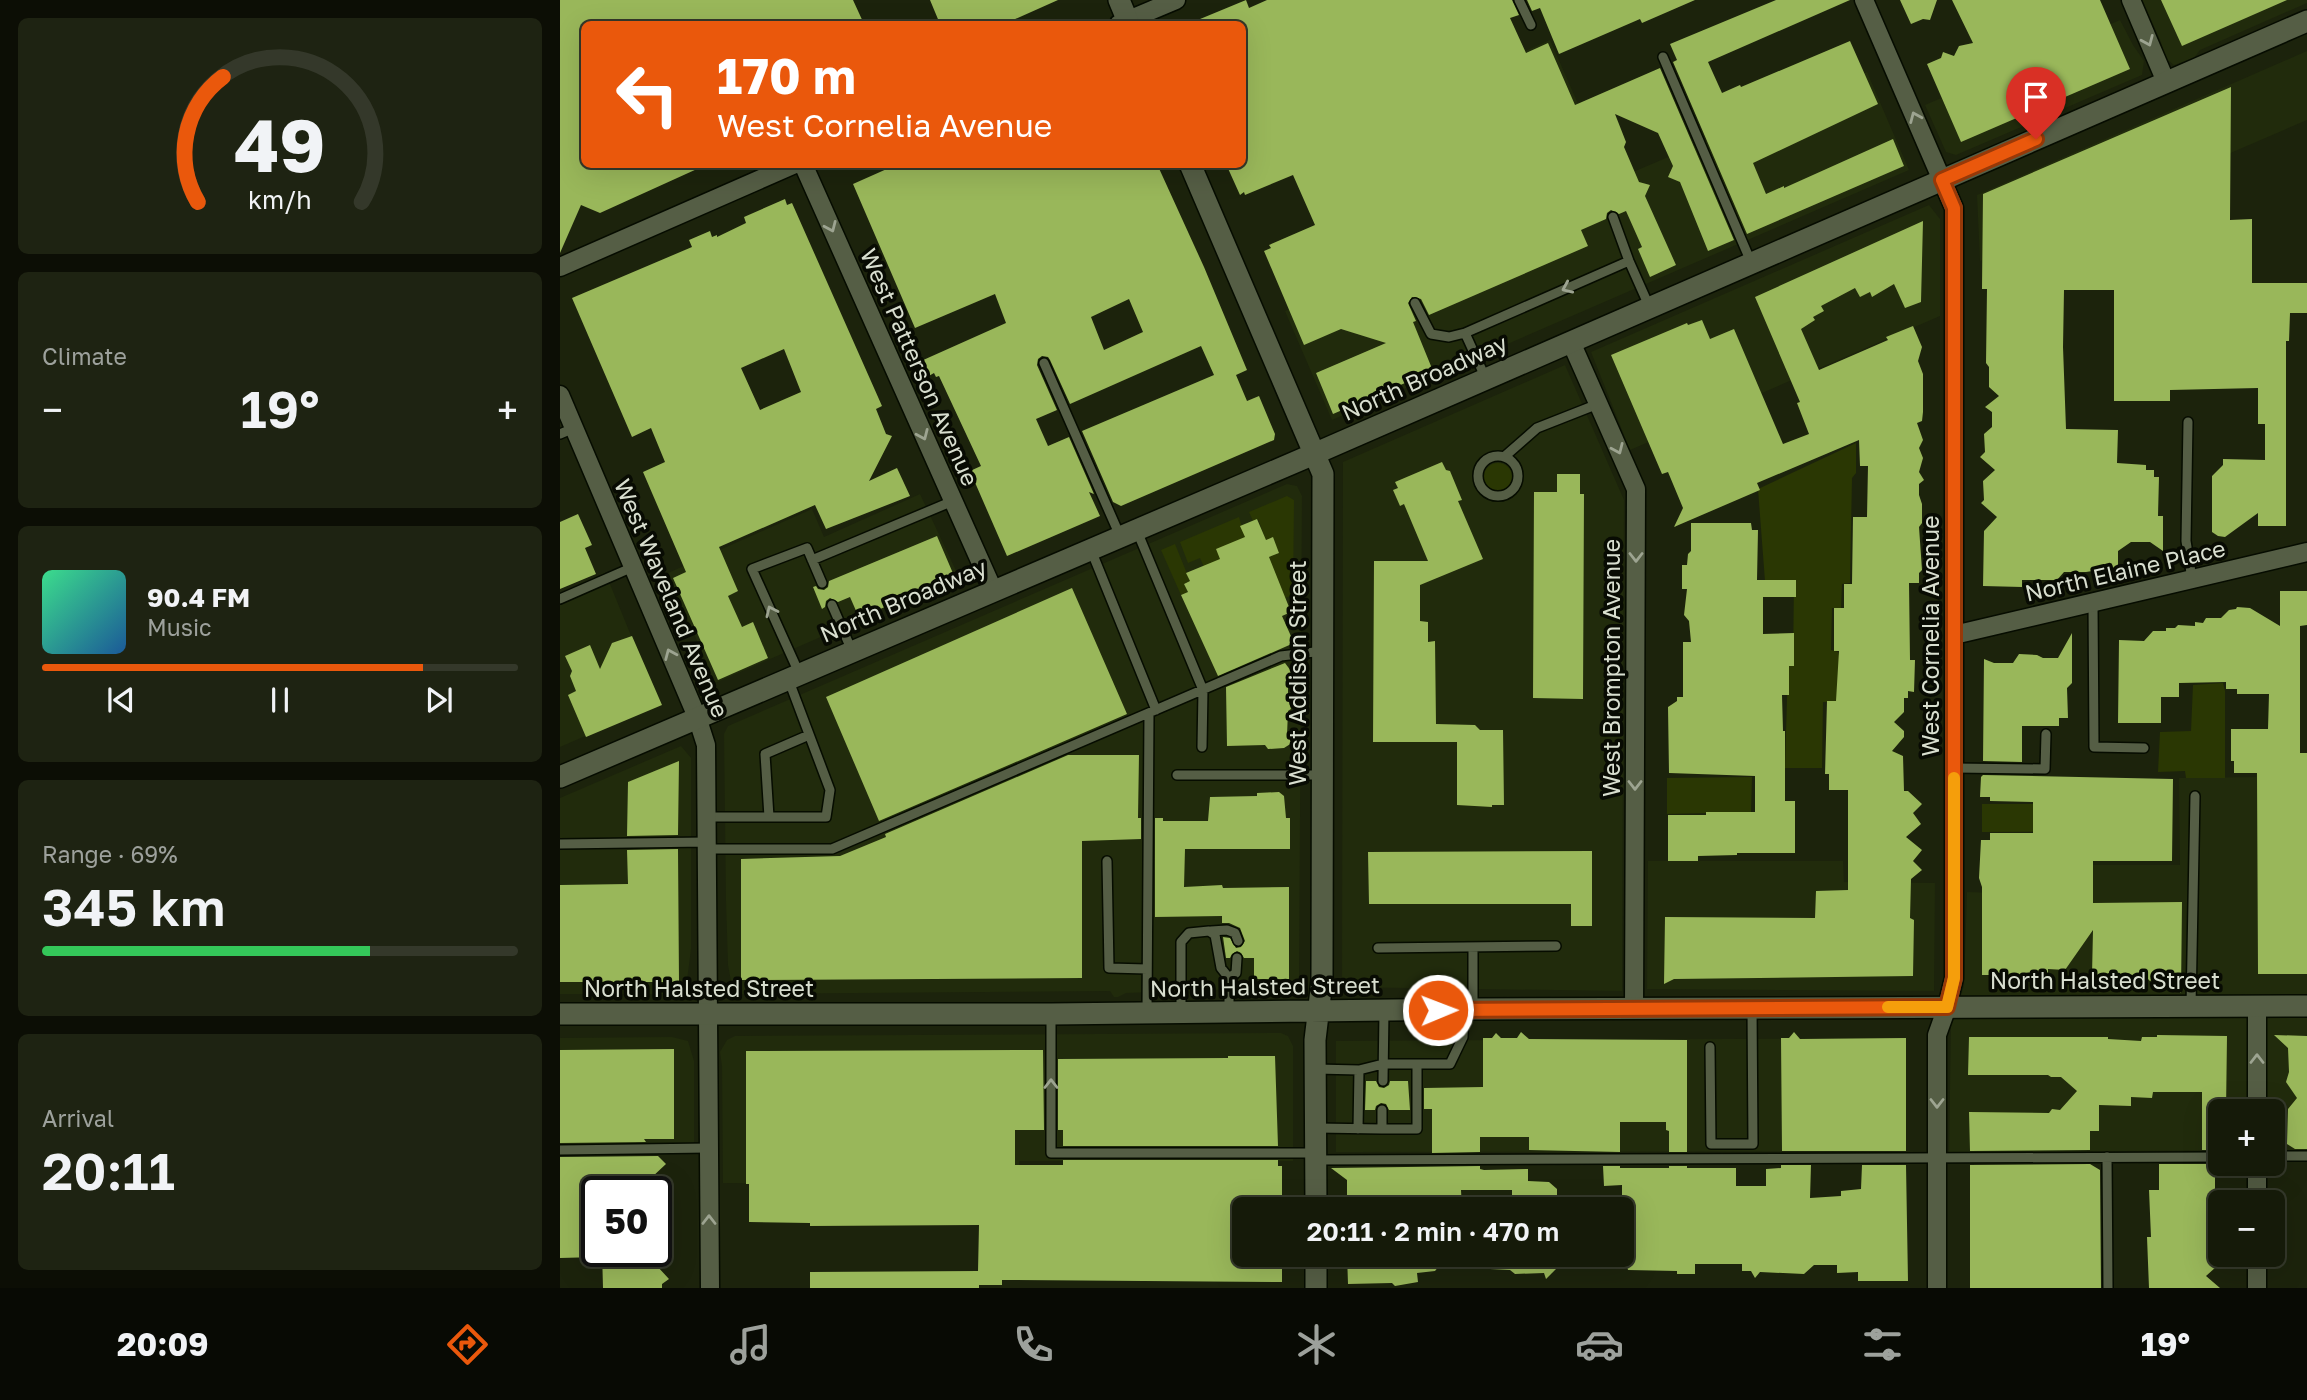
<!DOCTYPE html>
<meta charset="utf-8">
<style>
body{margin:0;font-family:"Golos Text",sans-serif;background:#1e2312;color:#f1f3f6;height:100vh;display:flex;flex-direction:column;font-size:26px;white-space:nowrap}
*{box-sizing:border-box;margin:0}
p{font-size:23px;color:#9da19c}
.icon{flex:none;width:38px;height:38px;fill:none;stroke:currentColor;stroke-width:2;stroke-linecap:round;stroke-linejoin:round}
.map{position:relative;flex:1;overflow:hidden}
.sheet{display:flex;flex-direction:column;gap:18px;padding:18px;background:#0c0e05;width:560px}
.sheet>*{flex:none}
.guide{position:absolute;left:21px;top:21px;width:665px;height:147px;border-radius:10px;box-shadow:0 7px 28px #0002,0 0 0 2px #34382a;background:#ea580c;color:#fff;overflow:hidden}
.fabs{position:absolute;left:1648px;top:1099px;display:grid;gap:14px}
.fabs a{display:grid;place-items:center;width:77px;height:77px;border-radius:10px;background:#151a09;box-shadow:0 7px 28px #0002,0 0 0 2px #34382a;font-size:35px}
.speed{position:absolute;left:21px;top:1176px;display:flex;gap:14px;font-size:35px;font-weight:700;text-align:center}
.speed>*{display:grid;place-content:center;width:91px;height:91px;border-radius:50%;background:#151a09;box-shadow:0 7px 28px #0002,0 0 0 2px #34382a;line-height:1}
.speed .limit{border:4px solid #111;border-radius:10px;background:#fff;color:#111}
.pin{position:absolute;display:grid;place-items:center;width:60px;height:60px;color:#fff;margin:-72px -30px;border-radius:50% 50% 50% 0;rotate:-45deg;box-shadow:0 0 7px #0007}
.pin .icon{rotate:45deg}
.me{position:absolute;width:77px;margin:-38px;rotate:89deg;stroke-linejoin:round;filter:drop-shadow(0 0 5px #0008)}
.turn{display:flex;align-items:center;gap:24px;height:147px;padding:0 21px;font-size:32px}
.turn .icon{width:91px;height:91px;stroke-width:2.5}
.turn b{display:block;font-size:49px;line-height:60px}
.big{font-size:52px;font-weight:600;line-height:1.1}
.sheet .tile{flex:1;display:flex;flex-direction:column;justify-content:center;gap:10px;min-width:0;padding:0 24px;border-radius:10px;background:#1e2312}
.sheet .dial{align-items:center;gap:0}
.dial svg{height:182px;overflow:visible;fill:none;stroke:#34382a;stroke-width:7;stroke-linecap:round;text-anchor:middle}
.dial text{fill:#f1f3f6;stroke:none}
.song{display:flex;align-items:center;gap:21px}
.cover{width:84px;height:84px;border-radius:10px;background:linear-gradient(135deg,hsl(150 70% 55%),hsl(210 70% 35%))}
.played{height:7px;border-radius:4px;background:linear-gradient(90deg,#ea580c 80%,#34382a 80%)}
.keys{display:flex;justify-content:space-around;direction:ltr}
.heat{display:flex;justify-content:space-between;align-items:center;font-size:38px;direction:ltr}
.charge{height:10px;border-radius:5px;background:linear-gradient(90deg,#34c759 69%,#34382a 0)}
.trip{position:absolute;left:672px;top:1197px;width:402px;height:70px;border-radius:10px;background:#151a09;box-shadow:0 7px 28px #0002,0 0 0 2px #34382a;font-weight:600;line-height:70px;text-align:center}
.tabs{display:flex;height:112px;justify-content:space-around;align-items:center;background:#080a04;color:#9da19c}
.tabs .icon{width:49px;height:49px}
.tabs .active{color:#ea580c}
.tabs b{font-size:32px;color:#f1f3f6}
main{display:flex;flex:1;min-height:0}
.map>svg:first-child{display:block}
.built{fill:#212b0c}
.green{fill:#2a3703}
.building{fill:#99b75a;fill-rule:evenodd}
.lines{fill:none;stroke-linecap:round;stroke-linejoin:round}
.lane-casing{stroke:#060c00;stroke-width:12}
.street-casing{stroke:#060c00;stroke-width:21}
.secondary-casing{stroke:#060c00;stroke-width:24}
.lane{stroke:#555e45;stroke-width:9}
.street{stroke:#555e45;stroke-width:18}
.secondary{stroke:#555e45;stroke-width:21}
.oneway{stroke:#9da491}
.route-casing{stroke:#983908;stroke-width:18}
.route{stroke:#ea580c;stroke-width:12}
.slow{stroke:#f59e0b;stroke-width:12}
.labels{text-anchor:middle;dominant-baseline:central;stroke-width:7;stroke-linejoin:round;paint-order:stroke}
.street-label{font-size:23px;fill:#d8decf;stroke:#080b03}
</style>
<main>
<section class="sheet">
<div class="tile dial"><svg viewBox="0 0 100 80">
<path d="M14 69A42 42 0 1 1 86 69"/>
<path d="M14 69A42 42 0 0 1 25 14" stroke="#ea580c"/>
<text x="50" y="56" font-size="32" font-weight="700">49</text>
<text x="50" y="72" font-size="11">km/h</text>
</svg></div>
<div class="tile"><p>Climate</p>
<div class="heat"><a>−</a><b class="big">19°</b><a>+</a></div>
</div>
<div class="tile">
<div class="song"><i class="cover"></i><div><b>90.4 FM</b><p>Music</p></div></div>
<div class="played"></div>
<div class="keys"><svg class="icon" aria-label="previous" viewBox="0 0 24 24"><path d="M18 5L8 12l10 7zM5 5v14"/></svg><svg class="icon" aria-label="pause" viewBox="0 0 24 24"><path d="M8 5v14M16 5v14"/></svg><svg class="icon" aria-label="next" viewBox="0 0 24 24"><path d="M6 5l10 7-10 7zM19 5v14"/></svg></div>
</div>
<div class="tile"><p>Range · 69%</p><b class="big">345 km</b><div class="charge"></div></div>
<div class="tile"><p>Arrival</p><b class="big">20:11</b></div>
</section>
<div class="map">
<svg width="1747" height="1288" viewBox="0 0 1747 1288">
<rect width="100%" height="100%" fill="#1c230c"/>
<path class="built" d="M1582,0H1747V3L1640,50L1634,58L1614,65L1605,58L1601,42Z
M1560,20L1573,45L1584,61L1582,75L1396,155L1386,152L1365,105Z
M990,40L1052,181L1307,72L1349,170L772,420L725,311L830,265L775,136Z
M1747,51V120L1420,261L1417,195Z
M1369,205L1380,219V316L1070,450L1031,352Z
M1005,365L1064,500L1062,991L782,987L783,462Z
M727,484L737,486L742,496L739,979L736,985L733,987L566,993L558,997H554L550,991L182,994L173,992L168,965L166,901L164,734L168,726Z
M360,494L399,577L155,683L108,573L252,509L264,537Z
M45,572L99,704L0,747V593Z
M121,746L131,758V949L126,988L121,994H0V798Z
M1697,753H1747V1150H1713V1111H1661V1150L1389,1153L1391,1027L1404,986L1407,892L1466,894V865H1620L1619,778L1696,777Z
M1088,861H1283L1284,882L1375,883L1374,991L1087,989Z
M721,1033L728,1036L733,1046V1161H459V1185L163,1183L162,1066L160,1052L167,1040L175,1036Z
M112,1037L128,1041L134,1061V1153L0,1154V1038Z
M1346,1038V1151L776,1152V1041Z"/>
<path class="green" d="M1296,443V473L1292,478L1290,583L1282,584L1281,608H1272L1271,650L1278,652L1280,660L1279,702H1263L1262,768H1225L1228,665L1233,664L1234,580L1205,581L1198,489Z
M924 477a14 14 0 1 1 28 0a14 14 0 1 1-28 0Z
M727,496L734,500L733,595L725,598L709,557L719,553L713,537L706,540L698,519L693,521L689,512Z
M679,517L685,537L664,567H644L640,558L628,563L620,542Z
M615,544L630,581L624,584L628,592L621,595L601,550Z
M1663,683L1665,691V778H1626L1625,771L1598,772L1600,732L1631,731L1633,685Z
M1192,777L1191,812L1107,814V778Z
M1422,804H1571V831L1422,832Z"/>
<path class="building" d="M0,0H293L304,24H24V164H148L40,213L21,205L0,253Z
M370,0H498L444,24H380Z
M686,0L689,8L707,0H952L959,15L950,18L966,53L988,43L1015,105L1100,68L1174,240L1148,251L1120,182L1108,177L1113,166L1098,133L1055,114L1066,142L1064,147L1079,182L1090,185L1085,196L1116,265L1090,277L1078,249L1082,247L1066,211L1059,214L1051,210L1047,213L1046,219L1021,230L1028,246L869,315L861,299L852,297L848,303L856,321L853,322L873,371L773,414L756,373L826,343L781,329L744,345L704,251L711,248L709,245L755,225L733,175L685,195L684,192L680,195L666,164H682V24H628Z
M967,0H1135L1082,23L1080,19L999,54L980,8L972,11Z
M1216,0H1290L1148,62L1162,93L1180,85L1181,87L1290,41L1318,104L1193,163L1206,194L1224,186V188L1333,139L1344,166L1187,234L1113,62L1117,60L1110,44Z
M1340,0H1377L1370,20L1363,19L1351,24Z
M1392,0H1540L1570,69L1401,142L1367,64L1381,58L1383,52L1394,56L1399,46L1413,43Z
M1601,0H1727L1622,46Z
M1671,87L1670,220L1692,219V283H1747V313H1730L1729,341H1726V526H1698V513L1665,537L1658,536L1652,532V476L1663,465V459L1705,460V424H1698V388L1610,390V401H1554V290H1504L1503,347L1506,429L1558,430L1557,463L1586,465V470H1594V477H1599L1598,516H1603V551L1590,542H1571L1558,551V567L1526,572H1504L1497,580H1462V587L1423,586L1424,531L1437,517L1421,503L1424,500L1423,481L1435,470L1420,457L1425,452L1424,434L1432,427V412L1425,407L1439,396L1429,387V367L1426,363L1427,289H1422L1423,194Z
M338,164H597L644,267L687,370L676,375L687,401L699,396L715,434L714,440L561,506L553,502L522,431L654,375L641,346L510,404L490,360L488,357L482,356L478,359L477,365L497,410L476,419L488,446L509,437L534,494L529,492L540,516L447,556L410,471L421,466L379,376L376,377L374,373L367,377L361,361L446,323L435,294L355,328L293,184ZM569,299L583,332L544,350L531,317Z
M225,199L227,205L232,203L322,406L316,409L326,434L332,436L309,481L337,468L350,496L266,529L255,505L159,547L178,591L168,596L182,627L193,622L208,658L158,680L113,578L126,572L83,472L105,462L91,428L72,437L12,298L132,247L129,240L150,231L152,237L157,235V237L186,223L184,217ZM224,349L241,392L200,410L181,368Z
M1363,221L1361,302L1345,308L1334,284L1312,297L1310,292L1300,297L1295,288L1261,306L1264,311L1253,317L1255,320L1241,329L1259,370L1328,340L1326,337L1353,326L1362,347L1358,361L1363,374V412L1362,421L1357,423L1363,440L1359,448L1363,458L1359,472L1364,480L1359,484V495L1362,504V523L1359,527L1362,570L1359,573V583H1349L1350,660H1355L1354,692L1348,691V698H1344V712L1334,722L1344,731V737L1332,751L1343,756L1344,791H1348L1362,804L1353,813L1361,824L1346,837L1362,850L1353,861L1362,870L1351,879L1350,918L1354,920L1353,976L1114,979L1104,984L1105,917L1255,918L1256,891L1288,890V790H1269V774H1265L1267,701H1276L1279,651H1274V608H1284V584H1292L1293,517H1307L1308,466H1300L1299,440L1197,483L1200,490L1114,527L1123,508L1108,472L1102,474L1051,355L1127,323L1128,325L1142,320L1150,339L1174,329L1223,444L1249,434L1237,403L1240,402L1195,297Z
M882,462L886,470L890,471L902,500L898,501L923,559L860,585V621L868,622V642L875,641L876,724L915,725L920,730H943L944,805H932V807L897,805V742H813L814,561H868L844,504L840,506L833,490L838,488L835,482Z
M997,474H1020V494H1024L1023,699L973,698L974,492H997Z
M18,514L32,545L25,548L36,574L0,589V522Z
M697,519L706,540L713,537L719,553L709,557L731,612L722,616L734,643L658,676L621,595L628,592L624,584L630,581L626,573L660,559L656,549L685,537L680,526Z
M1131,523H1191L1192,530H1198L1197,580H1236V597H1203V634L1234,633V666H1229V695H1222L1223,731H1225V801H1235V853H1177V855L1138,856V861H1108V815H1146V812H1195V776L1109,773L1108,707L1117,701V697H1123V642H1131L1129,621L1124,615L1127,589H1122V565H1127L1128,554L1131,551Z
M377,536L395,578L308,614L306,610L297,613L290,597L278,602L270,598L266,601L265,607L262,609L253,587L256,586L258,589L264,590L268,587L269,581Z
M512,588L567,714L319,821L266,697Z
M1720,591H1747V625L1740,626V753H1747V974H1698L1697,773H1674V761H1671V729H1708L1709,694H1677V689H1666V682L1619,683V697H1601V723H1558L1559,640L1584,641L1593,631H1606V628H1615L1618,625L1635,626V622L1643,623L1646,618H1661L1669,610L1676,609L1677,607L1690,608L1720,626Z
M1512,633V683L1507,688L1508,718H1499V726H1462V762L1423,761L1424,659L1434,663H1453L1459,654L1477,655L1483,658H1498Z
M72,636L102,705L26,737L8,695L16,691L10,676L12,671L5,656L30,645L40,669L52,643Z
M725,663L731,671V678L728,680V699L731,709L728,711L727,735L735,741L724,748L708,749L705,745L667,746L666,687Z
M508,755H579L578,818H581V839L522,841V978L181,980V859L280,856L326,837L325,834Z
M119,761L118,835L67,836L68,782Z
M1423,775L1613,779L1612,861H1533V903L1622,902L1621,993L1605,970L1590,981L1585,976H1569L1563,981L1557,975H1532L1533,930L1505,970L1488,969V975H1422V887L1419,878L1421,840H1430V833H1473V802L1430,801V797H1420L1421,777Z
M719,792L724,796L726,818H730V849H625L624,887L662,885L663,888L729,887V979H694V958H684L681,953L677,951L672,954L670,958H666L663,937L670,938L676,948L681,947L685,941L680,928L669,923H662V916L595,917V818H603V821H648L650,797L697,796V793Z
M118,849L119,982H0V885L68,884L67,850Z
M1032,851V926H1011V904H809L808,852Z
M961,1032L969,1039L1127,1040V1152H1109V1131L1106,1130V1122H1060V1152L969,1150V1137H920V1152L872,1153V1109H864V1088L923,1087V1038H932L936,1033L941,1038H957Z
M1234,1032L1240,1039L1346,1038V1151H1222L1221,1038H1229Z
M1597,1035L1667,1036L1666,1111H1661L1659,1150H1642V1092H1593L1592,1098L1571,1097V1106L1539,1105V1131H1530V1150L1410,1151L1409,1112L1489,1113L1492,1109L1500,1110L1517,1091L1501,1077H1491L1488,1075H1408L1409,1037H1548V1039L1581,1041L1582,1037H1597Z
M1714,1035L1747,1036V1149H1735L1727,1144L1728,1109L1737,1098L1726,1082L1729,1072L1728,1048Z
M114,1049V1139H84L86,1142L0,1143V1050Z
M483,1050L484,1130H455V1165H503V1160H718V1166H722V1209H684V1255H722V1282L442,1280V1285H419V1288H250V1272L418,1271L419,1225L250,1226V1223L189,1222V1184H186V1051Z
M668,1056H715L718,1146H503V1130H498V1059L668,1058Z
M806,1081H816L819,1087L824,1088L829,1085L830,1081H848L850,1110H829L826,1104L821,1103L816,1106L815,1110H805Z
M98,1156L106,1164L76,1192H37V1257L0,1258V1157Z
M1530,1164L1540,1170L1541,1288H1410V1165Z
M1599,1164H1658V1174L1655,1176V1198L1648,1209L1658,1218L1647,1232L1660,1243L1654,1246L1656,1267L1646,1276L1660,1288H1589L1587,1237H1591L1589,1190H1599Z
M1221,1165H1251L1250,1198L1281,1196V1191L1301,1189L1302,1165H1346L1348,1281H1298V1272L1277,1273V1265H1254L1244,1274L1200,1272L1195,1278L1191,1271H1182V1264H1135V1274H1117V1271L1068,1270L1067,1266H1062V1185L1044,1186L1043,1166H1060V1168H1109V1166H1127V1168H1176V1186H1206V1169L1221,1168Z
M920,1166V1169L924,1170L968,1169V1181L989,1182L997,1189V1209H952V1190H901L902,1209H787V1180L771,1168Z
M113,1189L114,1230H96V1190Z
M42,1251H110L97,1266L109,1279L102,1284V1288H43Z
M787,1255H888L875,1271L857,1273L858,1282L835,1286L832,1283L788,1284Z
M910,1255H1010L986,1279L984,1273L955,1274L950,1270L910,1268Z"/>
<g class="lines">
<defs>
<path id="lane" d="M959,0L971,25
M1103,57L1191,262
M1053,217L1069,261L1089,306
M855,303L871,334L889,337L905,333
M484,363L560,536
M926,379L905,333L1069,261
M1628,422L1626,541L1632,579
M0,434L14,428
M918 476a20 20 0 1 1 40 0a20 20 0 1 1-40 0Z
M944,457L977,428L1038,404
M577,531L643,690L642,747
M531,550L596,710
M252,560L393,501
M0,599L73,567
M1533,603L1534,747L1584,748
M272,605L292,651
M239,673L192,569L247,548L262,583
M1394,768L1485,769L1486,734
M617,775H762
M146,817H266L270,790L229,681
M209,817L205,754L249,735
M0,844L146,842
M146,849H272L721,656L763,651
M547,861L549,968L587,969
M651,931L667,930L675,933L678,941
M913,947V1008
M818,948L996,946
M669,978L676,973L677,958
M1631,1006L1635,796
M621,1011V942L629,933L649,931L655,935L661,968L669,978V1011
M587,1012L589,713
M491,1014V1153H754
M1150,1047L1151,1144H1193L1192,1008
M857,1064H890L903,1037L904,1011
M756,1069L799,1070L823,1064H857V1129H822
M823,1081L824,1011
M756,1128L822,1129V1110
M798,1129L799,1070
M0,1150L149,1148
M1713,1156H1747
M1547,1157L1548,1288
M756,1160L1661,1157"/>
<path id="street" d="M1304,0L1394,208V978L1387,1007L1377,1035V1288
M1571,0L1606,82
M559,24L616,0
M243,164L433,590
M0,267L235,164
M1011,342L1076,489L1074,1009
M0,395L137,717L146,745L150,1288
M1394,635L1747,552
M1697,1006V1111
M1697,1202V1164
M1697,1288V1255"/>
<path id="secondary" d="M559,0L569,24
M630,164L763,474L762,981L755,1040L756,1209
M0,777L754,454L1747,21
M0,1014H491L913,1009L1747,1006
M756,1255V1288"/>
</defs>
<use href="#lane" class="lane-casing"/>
<use href="#street" class="street-casing"/>
<use href="#secondary" class="secondary-casing"/>
<use href="#lane" class="lane"/>
<use href="#street" class="street"/>
<use href="#secondary" class="secondary"/>
</g>
<defs><path id="oneway-chevron" d="M-2-3.5L2.5 0L-2 3.5" fill="none" stroke-width="1.6" stroke-linecap="round" stroke-linejoin="round" transform="scale(1.75)"/></defs>
<g class="oneway">
<use href="#oneway-chevron" transform="translate(1588 41) rotate(67)"/>
<use href="#oneway-chevron" transform="translate(1355 117) rotate(-113)"/>
<use href="#oneway-chevron" transform="translate(271 227) rotate(66)"/>
<use href="#oneway-chevron" transform="translate(1007 288) rotate(156)"/>
<use href="#oneway-chevron" transform="translate(363 435) rotate(66)"/>
<use href="#oneway-chevron" transform="translate(1058 449) rotate(66)"/>
<use href="#oneway-chevron" transform="translate(1076 557) rotate(90)"/>
<use href="#oneway-chevron" transform="translate(211 611) rotate(-115)"/>
<use href="#oneway-chevron" transform="translate(110 654) rotate(-113)"/>
<use href="#oneway-chevron" transform="translate(1075 785) rotate(90)"/>
<use href="#oneway-chevron" transform="translate(1697 1059) rotate(-90)"/>
<use href="#oneway-chevron" transform="translate(491 1084) rotate(-90)"/>
<use href="#oneway-chevron" transform="translate(1377 1103) rotate(90)"/>
<use href="#oneway-chevron" transform="translate(149 1220) rotate(-90)"/>
</g>
<g class="lines">
<defs>
<path id="route" d="M878,1010L1387,1007L1394,978V208L1382,180L1476,139"/>
</defs>
<use href="#route" class="route-casing"/>
<use href="#route" class="route"/>
<path class="slow" d="M1328,1007H1387L1394,978V778"/>
</g>
<g class="labels">
<g class="street-label">
<text transform="translate(360 367) rotate(66)">West Patterson Avenue</text>
<text transform="translate(864 377) rotate(-24)">North Broadway</text>
<text transform="translate(1565 570) rotate(-13)">North Elaine Place</text>
<text transform="translate(112 598) rotate(67)">West Waveland Avenue</text>
<text transform="translate(343 600) rotate(-23)">North Broadway</text>
<text transform="translate(1370 636) rotate(-90)">West Cornelia Avenue</text>
<text transform="translate(1051 668) rotate(-90)">West Brompton Avenue</text>
<text transform="translate(737 673) rotate(-90)">West Addison Street</text>
<text x="1545" y="980">North Halsted Street</text>
<text transform="translate(705 986) rotate(-1)">North Halsted Street</text>
<text x="139" y="988">North Halsted Street</text>
</g>
</g>
</svg>
<div class="fabs">
<a>+</a>
<a>−</a>
</div>
<div class="speed"><div class="limit">50</div></div>
<div class="pin" style="left:1476px;top:139px;background:#d93025"><svg class="icon" aria-label="arrive" viewBox="0 0 24 24"><path d="M6 21V4h12l-3 4 3 4H6"/></svg></div>
<svg class="me" style="left:878px;top:1010px" viewBox="-20 -20 40 40"><circle r="17" fill="#ea580c" stroke="#fff" stroke-width="3"/><path d="M0-11L8 9 0 5-8 9z" fill="#fff"/></svg>
<div class="trip">20:11 · 2 min · 470 m</div>
<div class="guide">
<div class="turn"><svg class="icon" aria-label="left" viewBox="0 0 24 24"><path d="M17 20v-9H6M10 6l-5 5 5 5"/></svg><div><b>170 m</b>West Cornelia Avenue</div></div>
</div>
</div>
</main>
<nav class="tabs">
<b>20:09</b>
<svg class="icon active" aria-label="directions" viewBox="0 0 24 24"><path d="M12 3l9 9-9 9-9-9zM9 14v-3h6M13 9l2 2-2 2"/></svg>
<svg class="icon" aria-label="music" viewBox="0 0 24 24"><path d="M9 18V5l10-2v13"/><circle cx="6" cy="18" r="3"/><circle cx="16" cy="16" r="3"/></svg>
<svg class="icon" aria-label="phone" viewBox="0 0 24 24"><path d="M5 4h4l2 5-3 2q2 4 5 5l2-3 5 2v4C11 20 4 13 5 4z"/></svg>
<svg class="icon" aria-label="climate" viewBox="0 0 24 24"><path d="M12 3v18M4 7l16 10M4 17L20 7"/></svg>
<svg class="icon" aria-label="car" viewBox="0 0 24 24"><path d="M5 17H2v-5l4-1 3-4h7l3 4 3 1v5h-3M9 17h6M6 11h13"/><circle cx="7" cy="17" r="2"/><circle cx="17" cy="17" r="2"/></svg>
<svg class="icon" aria-label="filters" viewBox="0 0 24 24"><path d="M4 7h16M4 17h16"/><circle cx="9" cy="7" r="2"/><circle cx="15" cy="17" r="2"/></svg>
<b>19°</b>
</nav>
